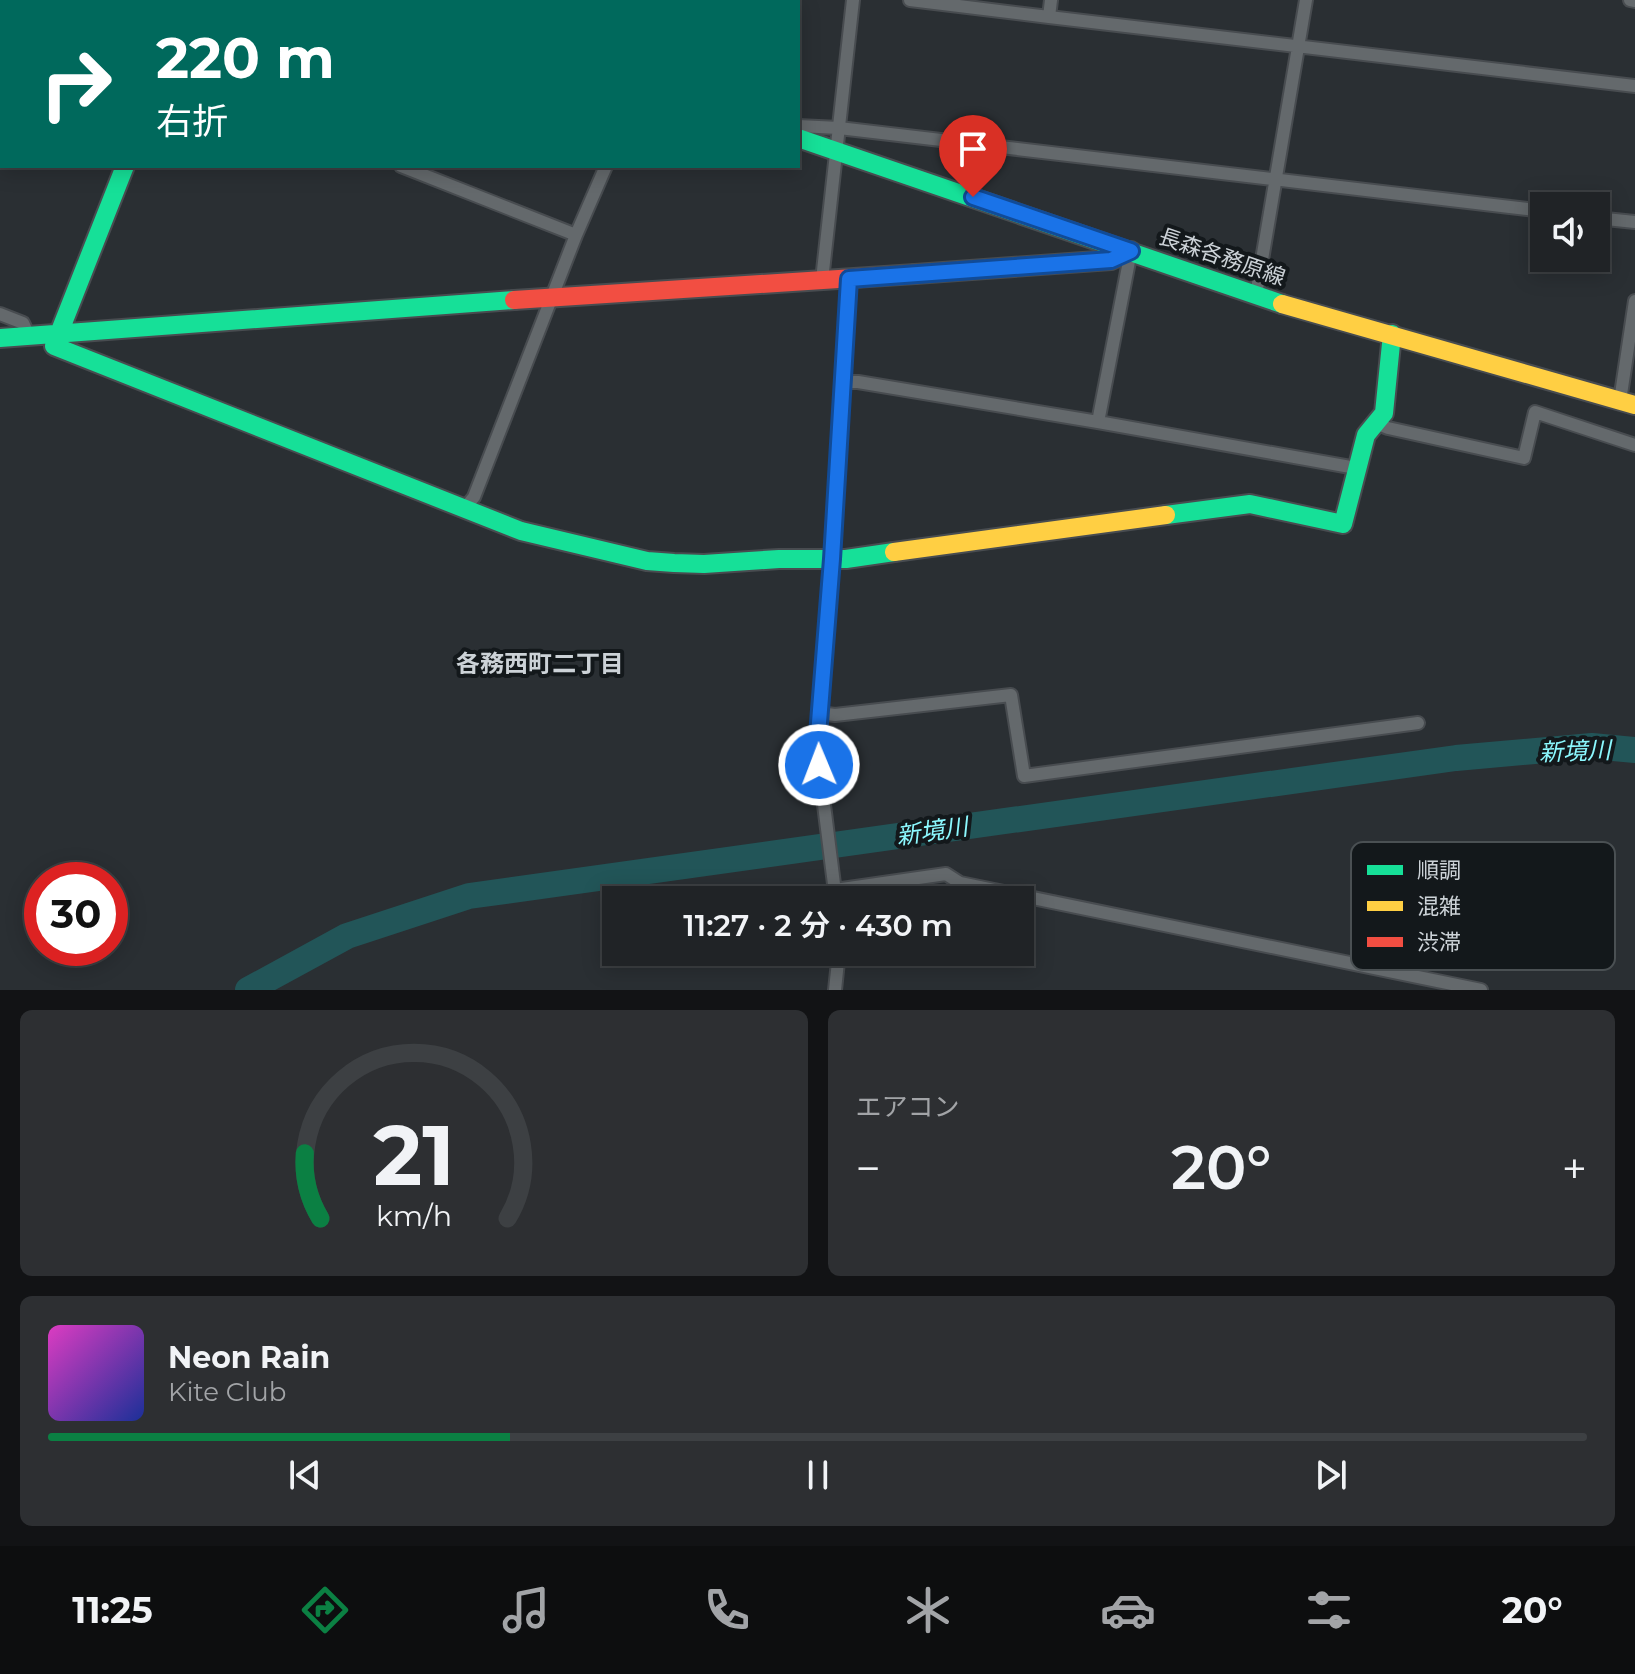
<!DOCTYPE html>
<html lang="ja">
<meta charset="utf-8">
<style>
body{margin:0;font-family:Montserrat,"Noto Sans JP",sans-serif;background:#2d2f32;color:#f1f3f6;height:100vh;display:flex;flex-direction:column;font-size:30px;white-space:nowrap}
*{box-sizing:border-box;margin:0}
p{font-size:26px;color:#a2a4a7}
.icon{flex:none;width:44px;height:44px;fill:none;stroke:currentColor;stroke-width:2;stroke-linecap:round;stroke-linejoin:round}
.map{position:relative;height:990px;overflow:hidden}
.panel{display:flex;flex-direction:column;gap:20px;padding:20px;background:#121315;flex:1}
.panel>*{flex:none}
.top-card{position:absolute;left:0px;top:0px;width:800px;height:168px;box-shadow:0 4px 20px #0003,0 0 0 2px #3d4043;background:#00695c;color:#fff;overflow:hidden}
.tools{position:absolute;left:1530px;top:192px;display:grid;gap:16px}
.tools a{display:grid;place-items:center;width:80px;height:80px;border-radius:0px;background:#202326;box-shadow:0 4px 20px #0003,0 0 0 2px #3d4043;font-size:40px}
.speed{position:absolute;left:24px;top:862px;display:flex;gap:16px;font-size:40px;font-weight:700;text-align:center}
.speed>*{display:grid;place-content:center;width:104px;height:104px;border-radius:50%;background:#202326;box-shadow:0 4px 20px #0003,0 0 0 2px #3d4043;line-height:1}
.speed .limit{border:12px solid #d22;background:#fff;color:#111}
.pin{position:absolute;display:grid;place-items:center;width:68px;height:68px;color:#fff;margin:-82px -34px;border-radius:50% 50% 50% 0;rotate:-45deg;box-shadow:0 0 8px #0007}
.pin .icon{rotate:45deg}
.me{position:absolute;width:88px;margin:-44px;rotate:359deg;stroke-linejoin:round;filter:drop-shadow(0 0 6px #0008)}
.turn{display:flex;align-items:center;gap:28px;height:168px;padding:0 24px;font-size:36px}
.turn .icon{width:104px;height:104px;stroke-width:2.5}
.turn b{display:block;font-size:56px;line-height:68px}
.big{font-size:60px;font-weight:600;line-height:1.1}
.panel .tile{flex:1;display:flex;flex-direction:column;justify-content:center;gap:12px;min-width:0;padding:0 28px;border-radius:12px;background:#2d2f32}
.panel .dial{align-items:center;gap:0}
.dial svg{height:208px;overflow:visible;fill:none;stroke:#3d4043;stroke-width:7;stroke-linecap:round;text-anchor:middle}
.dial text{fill:#f1f3f6;stroke:none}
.song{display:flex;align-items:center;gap:24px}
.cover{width:96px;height:96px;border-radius:12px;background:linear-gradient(135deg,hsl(310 70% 55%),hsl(230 70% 35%))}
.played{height:8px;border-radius:4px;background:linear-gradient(90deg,#0b8043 30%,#3d4043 30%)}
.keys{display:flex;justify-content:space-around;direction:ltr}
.heat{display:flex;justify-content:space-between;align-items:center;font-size:44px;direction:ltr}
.panel .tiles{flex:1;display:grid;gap:20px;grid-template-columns:1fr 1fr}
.tile:last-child{grid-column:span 2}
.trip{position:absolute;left:602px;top:886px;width:432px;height:80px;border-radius:0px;background:#202326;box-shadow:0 4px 20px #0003,0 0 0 2px #3d4043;font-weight:600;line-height:80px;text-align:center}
.dock{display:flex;height:128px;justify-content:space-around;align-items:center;background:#0d0e0f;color:#a2a4a7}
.dock .icon{width:56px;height:56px}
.dock .active{color:#0b8043}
.dock b{font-size:36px;color:#f1f3f6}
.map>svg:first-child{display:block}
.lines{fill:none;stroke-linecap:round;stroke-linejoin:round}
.river{stroke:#225558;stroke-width:26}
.street-casing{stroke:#484c50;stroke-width:16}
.fast-casing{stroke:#484c50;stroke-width:22}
.slow-casing{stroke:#484c50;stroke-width:22}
.jam-casing{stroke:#484c50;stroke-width:22}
.street{stroke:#64696c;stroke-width:12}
.fast{stroke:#16e098;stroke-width:18}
.slow{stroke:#ffcf43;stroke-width:18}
.jam{stroke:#f24e42;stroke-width:18}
.route-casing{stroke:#114b97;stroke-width:20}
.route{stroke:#1a73e8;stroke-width:14}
.labels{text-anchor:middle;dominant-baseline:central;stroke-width:8;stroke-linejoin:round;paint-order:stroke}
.street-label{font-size:22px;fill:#ccd2d7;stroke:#13181b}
.neighbourhood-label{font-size:24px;font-weight:bold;fill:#ccd2d7;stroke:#13181b}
.water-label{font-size:24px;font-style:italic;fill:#8cf9ff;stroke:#13181b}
.key{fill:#13181b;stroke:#4a5053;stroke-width:2}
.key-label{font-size:22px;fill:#ccd2d7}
</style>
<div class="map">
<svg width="1635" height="990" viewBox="0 0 1635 990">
<rect width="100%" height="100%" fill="#2a2f33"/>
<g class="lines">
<path class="river" d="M248,990L347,936L469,896L1456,758L1592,746L1635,750"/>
<defs>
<path id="street" d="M910,0L1049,17L1051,0
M1630,0L1635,1
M189,2L190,0
M669,2L670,0
M0,8L2,9
M1049,17L1635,86
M798,126L839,128L1544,211
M401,166L576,235
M1596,218L1635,222
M822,280L853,0
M1256,295L1306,0
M0,314L23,323L29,336
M842,382H858L1098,422L1131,251
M1620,401L1635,301
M1098,422L1356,468
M1375,423L1388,428L1524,458L1535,412L1635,445
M464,509L474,497L576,235L606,166
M819,713L835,715L1011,695L1024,776L1418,723
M835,890L946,874L960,883L1481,990
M836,900L819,765L818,735L834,534L849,279
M835,990L839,952"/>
<path id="fast" d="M427,0L431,2
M798,138L1282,304
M125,166L54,346L521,531L647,561L674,563L704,564L779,559H846L894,552
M0,338L514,300
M1166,515L1250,504L1343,524L1366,435L1384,413L1392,334"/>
<path id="slow" d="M915,274L1111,260L1131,251
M1282,304L1635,405
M894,552L1166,515"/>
<path id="jam" d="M514,300L915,274"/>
</defs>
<use href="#street" class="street-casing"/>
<use href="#fast" class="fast-casing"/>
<use href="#slow" class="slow-casing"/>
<use href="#jam" class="jam-casing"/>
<use href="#street" class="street"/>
<use href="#fast" class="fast"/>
<use href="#slow" class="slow"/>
<use href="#jam" class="jam"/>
</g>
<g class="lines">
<defs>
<path id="route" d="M819,765L818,735L832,559L849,279L1111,260L1131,251L973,197"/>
</defs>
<use href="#route" class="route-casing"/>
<use href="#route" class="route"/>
</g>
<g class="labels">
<g class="street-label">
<text transform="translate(1222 257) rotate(19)">長森各務原線</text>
</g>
<g class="neighbourhood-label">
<text x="540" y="663">各務西町二丁目</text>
</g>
<g class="water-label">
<text transform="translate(1575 751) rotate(-2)">新境川</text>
<text transform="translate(932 831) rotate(-8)">新境川</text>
</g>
</g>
<rect x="1351" y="842" width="264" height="128" rx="12" class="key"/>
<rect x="1367" y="865" width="36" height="10" fill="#16e098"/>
<rect x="1367" y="901" width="36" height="10" fill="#ffcf43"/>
<rect x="1367" y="937" width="36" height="10" fill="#f24e42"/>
<g class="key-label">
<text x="1417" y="878">順調</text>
<text x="1417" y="914">混雑</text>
<text x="1417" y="950">渋滞</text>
</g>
</svg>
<div class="tools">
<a><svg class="icon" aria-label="sound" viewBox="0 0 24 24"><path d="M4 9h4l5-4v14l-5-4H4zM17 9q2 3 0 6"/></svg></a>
</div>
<div class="speed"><div class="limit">30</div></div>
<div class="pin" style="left:973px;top:197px;background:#d93025"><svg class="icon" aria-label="arrive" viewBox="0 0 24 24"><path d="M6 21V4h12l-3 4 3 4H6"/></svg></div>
<svg class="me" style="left:819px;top:765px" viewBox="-20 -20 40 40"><circle r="17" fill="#1a73e8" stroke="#fff" stroke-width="3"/><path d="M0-11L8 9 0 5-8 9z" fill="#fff"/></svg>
<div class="trip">11:27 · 2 分 · 430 m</div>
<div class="top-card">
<div class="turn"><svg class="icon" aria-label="right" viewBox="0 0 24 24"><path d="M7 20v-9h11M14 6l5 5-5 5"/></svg><div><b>220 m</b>右折</div></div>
</div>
</div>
<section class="panel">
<div class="tiles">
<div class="tile dial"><svg viewBox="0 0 100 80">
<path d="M14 69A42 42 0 1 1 86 69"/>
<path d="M14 69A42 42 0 0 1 8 44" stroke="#0b8043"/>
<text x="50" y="56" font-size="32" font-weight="700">21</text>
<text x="50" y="72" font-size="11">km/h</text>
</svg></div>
<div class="tile"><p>エアコン</p>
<div class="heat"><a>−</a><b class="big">20°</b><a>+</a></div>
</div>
<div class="tile">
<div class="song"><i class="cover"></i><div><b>Neon Rain</b><p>Kite Club</p></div></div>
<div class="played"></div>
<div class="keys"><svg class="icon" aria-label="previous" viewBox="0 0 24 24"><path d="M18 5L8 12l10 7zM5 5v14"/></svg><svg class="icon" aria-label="pause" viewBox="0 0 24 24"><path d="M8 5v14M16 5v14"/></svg><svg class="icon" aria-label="next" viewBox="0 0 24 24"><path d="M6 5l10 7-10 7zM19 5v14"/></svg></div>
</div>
</div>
</section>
<nav class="dock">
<b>11:25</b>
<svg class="icon active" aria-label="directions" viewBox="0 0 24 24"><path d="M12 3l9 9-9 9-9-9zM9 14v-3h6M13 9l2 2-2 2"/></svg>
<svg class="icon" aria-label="music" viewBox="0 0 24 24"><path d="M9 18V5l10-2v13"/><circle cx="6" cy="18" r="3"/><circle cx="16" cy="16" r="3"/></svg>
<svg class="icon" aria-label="phone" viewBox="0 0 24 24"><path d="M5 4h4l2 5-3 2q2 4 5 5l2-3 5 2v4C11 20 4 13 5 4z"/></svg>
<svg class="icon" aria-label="climate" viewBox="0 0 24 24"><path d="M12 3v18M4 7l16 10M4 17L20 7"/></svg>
<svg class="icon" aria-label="car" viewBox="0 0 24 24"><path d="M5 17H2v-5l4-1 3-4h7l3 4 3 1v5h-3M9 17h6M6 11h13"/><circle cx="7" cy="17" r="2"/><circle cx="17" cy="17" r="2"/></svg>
<svg class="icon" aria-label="filters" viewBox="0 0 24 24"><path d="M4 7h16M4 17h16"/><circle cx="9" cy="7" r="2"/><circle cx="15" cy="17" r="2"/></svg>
<b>20°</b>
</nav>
